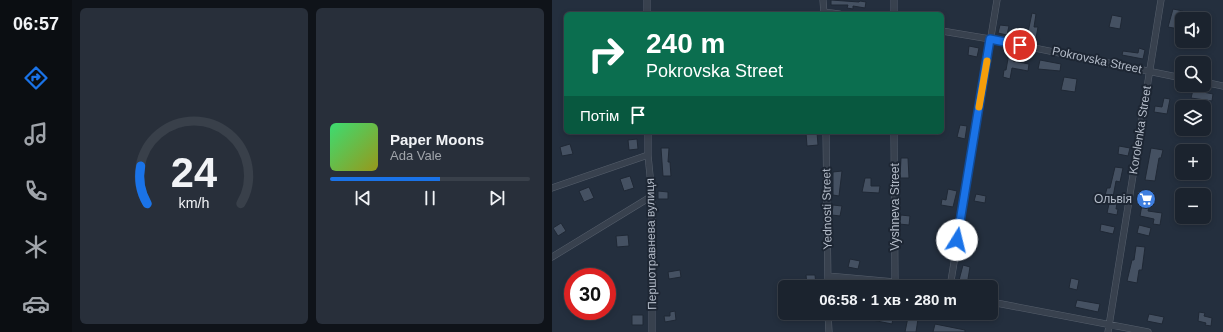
<!DOCTYPE html>
<html lang="uk">
<meta charset="utf-8">
<style>
body{margin:0;font-family:Arial,sans-serif;background:#282f3a;color:#f1f3f6;height:100vh;display:flex;flex-direction:column;font-size:15px;white-space:nowrap}
*{box-sizing:border-box;margin:0}
p{font-size:13px;color:#a0a4aa}
.icon{flex:none;width:22px;height:22px;fill:none;stroke:currentColor;stroke-width:2;stroke-linecap:round;stroke-linejoin:round}
.map{position:relative;flex:1;overflow:hidden}
.panel{display:flex;flex-direction:column;gap:8px;padding:8px;background:#0f1319;width:480px}
.panel>*{flex:none}
.banner{position:absolute;left:12px;top:12px;width:380px;height:122px;border-radius:6px;box-shadow:0 2px 6px #0003,0 0 0 1px #39404a;background:#0b6e4f;color:#fff;overflow:hidden}
.tools{position:absolute;left:623px;top:12px;display:grid;gap:8px}
.tools a{display:grid;place-items:center;width:36px;height:36px;border-radius:6px;background:#1b232e;box-shadow:0 2px 6px #0003,0 0 0 1px #39404a;font-size:20px}
.speed{position:absolute;left:12px;top:268px;display:flex;gap:8px;font-size:20px;font-weight:700;text-align:center}
.speed>*{display:grid;place-content:center;width:52px;height:52px;border-radius:50%;background:#1b232e;box-shadow:0 2px 6px #0003,0 0 0 1px #39404a;line-height:1}
.speed .limit{border:6px solid #d22;background:#fff;color:#111}
.pin{position:absolute;display:grid;place-items:center;width:34px;height:34px;color:#fff;margin:-17px;border:2px solid #fff;border-radius:50%;box-shadow:0 1px 4px #0007}
.me{position:absolute;width:44px;margin:-22px;rotate:9deg;stroke-linejoin:round;filter:drop-shadow(0 0 3px #0008)}
.turn{display:flex;align-items:center;gap:14px;height:84px;padding:0 16px;font-size:18px}
.turn .icon{width:52px;height:52px;stroke-width:2.5}
.turn b{display:block;font-size:28px;line-height:34px}
.then{display:flex;align-items:center;height:38px;padding:0 16px;background:#0003;gap:8px;font-size:15px}
.panel .widget{flex:1;display:flex;flex-direction:column;justify-content:center;gap:6px;min-width:0;padding:0 14px;border-radius:6px;background:#282f3a}
.panel .dial{align-items:center;gap:0}
.dial svg{height:104px;overflow:visible;fill:none;stroke:#39404a;stroke-width:7;stroke-linecap:round;text-anchor:middle}
.dial text{fill:#f1f3f6;stroke:none}
.song{display:flex;align-items:center;gap:12px}
.cover{width:48px;height:48px;border-radius:6px;background:linear-gradient(135deg,hsl(140 70% 55%),hsl(60 70% 35%))}
.played{height:4px;border-radius:2px;background:linear-gradient(90deg,#1a73e8 55%,#39404a 55%)}
.keys{display:flex;justify-content:space-around;direction:ltr}
.panel .tiles{flex:1;display:grid;gap:8px;grid-template-columns:repeat(2,1fr)}
.trip{position:absolute;left:226px;top:280px;width:220px;height:40px;border-radius:6px;background:#1b232e;box-shadow:0 2px 6px #0003,0 0 0 1px #39404a;font-weight:800;line-height:40px;text-align:center}
main{display:flex;flex:1;min-height:0}
.tabs{display:flex;flex-direction:column;width:72px;justify-content:space-around;align-items:center;background:#0b0e12;color:#a0a4aa}
.tabs .icon{width:28px;height:28px}
.tabs .current{color:#1a73e8}
.tabs b{font-size:18px;color:#f1f3f6}
.map>svg:first-child{display:block}
.building{fill:#455162;stroke:#1f2835}
.lines{fill:none;stroke-linecap:round;stroke-linejoin:round}
.street-casing{stroke:#565f6c;stroke-width:7}
.street{stroke:#38414e;stroke-width:6}
.route-casing{stroke:#114b97;stroke-width:10}
.route{stroke:#1a73e8;stroke-width:7}
.slow{stroke:#f59e0b;stroke-width:7}
.labels{text-anchor:middle;dominant-baseline:central;stroke-width:4;stroke-linejoin:round;paint-order:stroke}
.street-label{font-size:12px;fill:#b4bcc9;stroke:#1d2633}
.poi-label{font-size:12px;fill:#b4bcc9;stroke:#1d2633;text-anchor:end}
</style>
<main>
<nav class="tabs">
<b>06:57</b>
<svg class="icon current" aria-label="directions" viewBox="0 0 24 24"><path d="M12 3l9 9-9 9-9-9zM9 14v-3h6M13 9l2 2-2 2"/></svg>
<svg class="icon" aria-label="music" viewBox="0 0 24 24"><path d="M9 18V5l10-2v13"/><circle cx="6" cy="18" r="3"/><circle cx="16" cy="16" r="3"/></svg>
<svg class="icon" aria-label="phone" viewBox="0 0 24 24"><path d="M5 4h4l2 5-3 2q2 4 5 5l2-3 5 2v4C11 20 4 13 5 4z"/></svg>
<svg class="icon" aria-label="climate" viewBox="0 0 24 24"><path d="M12 3v18M4 7l16 10M4 17L20 7"/></svg>
<svg class="icon" aria-label="car" viewBox="0 0 24 24"><path d="M5 17H2v-5l4-1 3-4h7l3 4 3 1v5h-3M9 17h6M6 11h13"/><circle cx="7" cy="17" r="2"/><circle cx="17" cy="17" r="2"/></svg>
</nav>
<section class="panel">
<div class="tiles">
<div class="widget dial"><svg viewBox="0 0 100 80">
<path d="M14 69A42 42 0 1 1 86 69"/>
<path d="M14 69A42 42 0 0 1 9 40" stroke="#1a73e8"/>
<text x="50" y="56" font-size="32" font-weight="700">24</text>
<text x="50" y="72" font-size="11">km/h</text>
</svg></div>
<div class="widget">
<div class="song"><i class="cover"></i><div><b>Paper Moons</b><p>Ada Vale</p></div></div>
<div class="played"></div>
<div class="keys"><svg class="icon" aria-label="previous" viewBox="0 0 24 24"><path d="M18 5L8 12l10 7zM5 5v14"/></svg><svg class="icon" aria-label="pause" viewBox="0 0 24 24"><path d="M8 5v14M16 5v14"/></svg><svg class="icon" aria-label="next" viewBox="0 0 24 24"><path d="M6 5l10 7-10 7zM19 5v14"/></svg></div>
</div>
</div>
</section>
<div class="map">
<svg width="671" height="332" viewBox="0 0 671 332">
<rect width="100%" height="100%" fill="#242f3e"/>
<path class="building" d="M279,0L307,2L308,1L314,2L313,8L301,6V9L295,8L296,5H279Z
M621,9L631,11L627,29L616,27Z
M480,13L484,14L482,27H486L484,38L475,37Z
M560,15L570,17L568,29L557,27Z
M448,25L457,26L455,35L446,33Z
M417,46L427,48L425,57L416,55Z
M587,48L593,50L591,59L570,55L571,51L586,53Z
M457,53L462,54L461,61L477,64L476,71L460,68L458,79L451,77L452,70H454Z
M488,60L509,64L508,71L486,69Z
M512,77L525,79L523,92L509,90Z
M641,90L661,94L660,101L639,98Z
M612,98L618,99L615,114L602,112L603,106L610,107Z
M408,125L415,126L413,139L405,137Z
M265,132L266,145L255,146L254,133Z
M85,139L86,149L77,150L76,140Z
M18,144L21,154L10,156L8,147Z
M567,146L578,148L576,156L566,154Z
M109,148H117L116,162H118L119,176H111Z
M599,148L611,150L609,158H607L603,181L593,180Z
M349,158H356L357,178H348Z
M563,167L571,168L568,182L564,181L561,197L566,198L564,209H566L565,215L555,213L557,204L551,203L555,188H558Z
M290,171L287,196L281,195V172Z
M78,176L82,188L72,191L68,179Z
M313,178H319V186H328L327,193L310,192Z
M37,187L42,198L32,202L27,191Z
M396,189L405,191L401,207L389,205L390,199L394,200Z
M106,191L116,192V199H106Z
M592,193L600,194L596,211L610,213L608,225L601,224L602,219L588,216Z
M424,194L434,196L433,203L422,201Z
M281,205L290,206L288,216L280,215Z
M349,215L358,216L357,225L347,224Z
M9,223L14,231L6,236L1,228Z
M549,224L563,227L561,234L548,231Z
M587,225L599,228L597,236L585,233Z
M417,231L426,233L424,242L415,240Z
M76,235L77,246L65,247L64,236Z
M584,246L593,247L590,270H587L585,283L575,281L580,260H582Z
M298,259L308,261L306,269L296,267Z
M411,265L418,267L415,285L406,284Z
M128,270L129,277L117,279L116,272Z
M254,275H263L264,285H255Z
M519,278L527,280L525,290L517,288Z
M525,300L548,304L546,312L523,307Z
M123,311L124,320L113,322L112,316H118V312Z
M647,312L653,313L652,316L660,318L659,326L653,325L654,323L646,321Z
M295,313H342L340,324L295,315Z
M597,314L612,317L610,324L595,321Z
M80,315H91V325H80Z
M356,317L366,319L364,332H353Z
M383,324L413,330V332H381Z"/>
<g class="lines">
<defs>
<path id="street" d="M95,0V14
M271,0L272,14
M342,0V14
M272,12L287,14
M390,31L438,39L630,78
M652,82L671,86
M96,132V155L100,196V332
M274,132L276,287
M342,132L343,282
M0,188L96,155
M0,257L100,196
M276,276L343,282L368,287
M398,287L445,0
M439,302L596,332
M276,313L277,332
M556,332L609,0"/>
</defs>
<use href="#street" class="street-casing"/>
<use href="#street" class="street"/>
</g>
<g class="lines">
<defs>
<path id="route" d="M405,240L438,39L468,45"/>
</defs>
<use href="#route" class="route-casing"/>
<use href="#route" class="route"/>
<path class="slow" d="M427,107L435,61"/>
</g>
<defs>
<symbol id="supermarket-disc" viewBox="-11 -11 22 22"><circle r="9.5" fill="#3f7fe0" stroke="#1d2633"/><path d="M-6-5.5h2.5l.6 2H6L4.5 2H-2.5L-4.4-4H-6ZM-1.5 3.2a1.3 1.3 0 1 0 .1 0ZM3 3.2a1.3 1.3 0 1 0 .1 0Z" fill="#fff"/></symbol>
</defs>
<g fill-rule="evenodd">
<use href="#supermarket-disc" x="583" y="188" width="22" height="22"/>
</g>
<g class="labels">
<g class="street-label">
<text transform="translate(545 60) rotate(12)">Pokrovska Street</text>
<text transform="translate(588 130) rotate(-81)">Korolenka Street</text>
<text transform="translate(343 207) rotate(-90)">Vyshneva Street</text>
<text transform="translate(275 209) rotate(-91)">Yednosti Street</text>
<text transform="translate(99 244) rotate(-91)">Першотравнева вулиця</text>
</g>
<g class="poi-label">
<text x="580" y="199">Ольвія</text>
</g>
</g>
</svg>
<div class="tools">
<a><svg class="icon" aria-label="sound" viewBox="0 0 24 24"><path d="M4 9h4l5-4v14l-5-4H4zM17 9q2 3 0 6"/></svg></a>
<a><svg class="icon" aria-label="search" viewBox="0 0 24 24"><circle cx="10" cy="10" r="6"/><path d="M15 15l6 6"/></svg></a>
<a><svg class="icon" aria-label="layers" viewBox="0 0 24 24"><path d="M12 4l9 5-9 5-9-5zM3 14l9 5 9-5"/></svg></a>
<a>+</a>
<a>−</a>
</div>
<div class="speed"><div class="limit">30</div></div>
<div class="pin" style="left:468px;top:45px;background:#d93025"><svg class="icon" aria-label="arrive" viewBox="0 0 24 24"><path d="M6 21V4h12l-3 4 3 4H6"/></svg></div>
<svg class="me" style="left:405px;top:240px" viewBox="-20 -20 40 40"><circle r="19" fill="#fff"/><path d="M0-13L10 11 0 6-10 11z" fill="#1a73e8"/></svg>
<div class="trip">06:58 · 1 хв · 280 m</div>
<div class="banner">
<div class="turn"><svg class="icon" aria-label="right" viewBox="0 0 24 24"><path d="M7 20v-9h11M14 6l5 5-5 5"/></svg><div><b>240 m</b>Pokrovska Street</div></div>
<div class="then">Потім<svg class="icon" aria-label="arrive" viewBox="0 0 24 24"><path d="M6 21V4h12l-3 4 3 4H6"/></svg></div>
</div>
</div>
</main>
